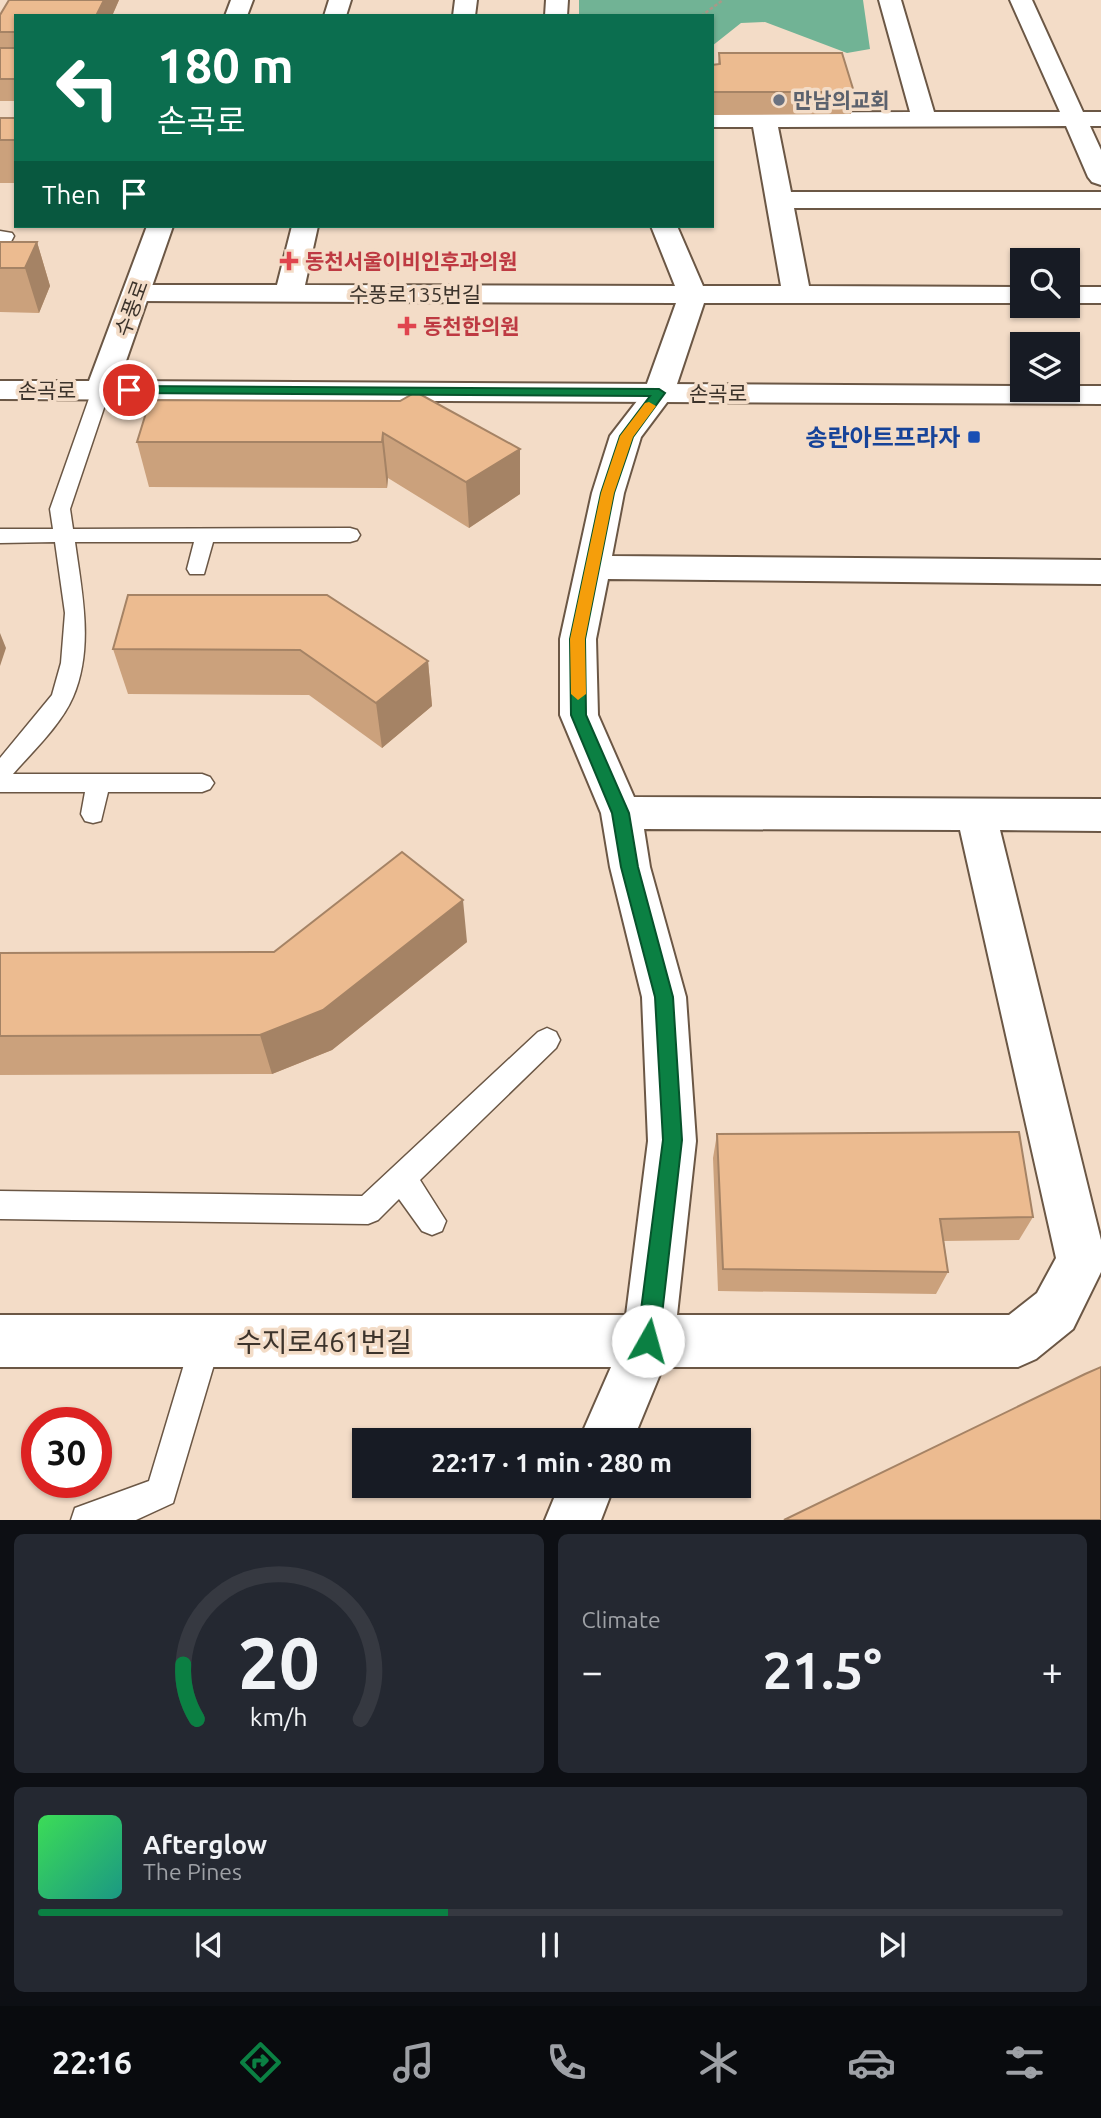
<!DOCTYPE html>
<meta charset="utf-8">
<style>
body{margin:0;font-family:Ubuntu,"Noto Sans KR",sans-serif;background:#242831;color:#f1f3f6;height:100vh;display:flex;flex-direction:column;font-size:26px;white-space:nowrap}
*{box-sizing:border-box;margin:0}
p{font-size:23px;color:#9ea1a6}
.icon{flex:none;width:38px;height:38px;fill:none;stroke:currentColor;stroke-width:2;stroke-linecap:round;stroke-linejoin:round}
.map{position:relative;height:1520px;overflow:hidden}
.drawer{display:flex;flex-direction:column;gap:14px;padding:14px;background:#0d0f14;flex:1}
.drawer>*{flex:none}
.top-card{position:absolute;left:14px;top:14px;width:700px;height:214px;border-radius:0px;box-shadow:0 2px 5px #0004;background:#0b6e4f;color:#fff;overflow:hidden}
.tools{position:absolute;left:1010px;top:248px;display:grid;gap:14px}
.tools a{display:grid;place-items:center;width:70px;height:70px;border-radius:0px;background:#171b24;box-shadow:0 2px 5px #0004;font-size:35px}
.speed{position:absolute;left:21px;top:1407px;display:flex;gap:14px;font-size:35px;font-weight:700;text-align:center}
.speed>*{display:grid;place-content:center;width:91px;height:91px;border-radius:50%;background:#171b24;box-shadow:0 2px 5px #0004;line-height:1}
.speed .limit{border:10px solid #d22;background:#fff;color:#111}
.pin{position:absolute;display:grid;place-items:center;width:60px;height:60px;color:#fff;margin:-30px;border:4px solid #fff;border-radius:50%;box-shadow:0 2px 7px #0007}
.me{position:absolute;width:77px;margin:-38px;rotate:7deg;stroke-linejoin:round;filter:drop-shadow(0 0 5px #0008)}
.turn{display:flex;align-items:center;gap:24px;height:147px;padding:0 28px;font-size:32px}
.turn .icon{width:91px;height:91px;stroke-width:2.5}
.turn b{display:block;font-size:49px;line-height:60px}
.then{display:flex;align-items:center;height:66px;padding:0 28px;background:#0003;gap:14px;font-size:26px}
.big{font-size:52px;font-weight:600;line-height:1.1}
.drawer .card{flex:1;display:flex;flex-direction:column;justify-content:center;gap:10px;min-width:0;padding:0 24px;border-radius:10px;background:#242831}
.drawer .dial{align-items:center;gap:0}
.dial svg{height:182px;overflow:visible;fill:none;stroke:#363941;stroke-width:7;stroke-linecap:round;text-anchor:middle}
.dial text{fill:#f1f3f6;stroke:none}
.song{display:flex;align-items:center;gap:21px}
.cover{width:84px;height:84px;border-radius:10px;background:linear-gradient(135deg,hsl(130 70% 55%),hsl(170 70% 35%))}
.played{height:7px;border-radius:4px;background:linear-gradient(90deg,#0b8043 40%,#363941 40%)}
.keys{display:flex;justify-content:space-around;direction:ltr}
.heat{display:flex;justify-content:space-between;align-items:center;font-size:38px;direction:ltr}
.drawer .tiles{flex:1;display:grid;gap:14px;grid-template-columns:1fr 1fr}
.card:last-child{grid-column:span 2}
.trip{position:absolute;left:352px;top:1428px;width:399px;height:70px;border-radius:0px;background:#171b24;box-shadow:0 2px 5px #0004;font-weight:600;line-height:70px;text-align:center}
.tabs{display:flex;height:112px;justify-content:space-around;align-items:center;background:#090b0e;color:#9ea1a6}
.tabs .icon{width:49px;height:49px}
.tabs .selected{color:#0b8043}
.tabs b{font-size:32px;color:#f1f3f6}
.map>svg:first-child{display:block}
.forest{fill:#71b395}
.lines{fill:none;stroke-linecap:round;stroke-linejoin:round}
.service-casing{stroke:#6b5745;stroke-width:3}
.minor-casing{stroke:#6b5745;stroke-width:4}
.tertiary-casing{stroke:#6b5745;stroke-width:4}
.path{stroke:#a99888;stroke-width:2.5;stroke-dasharray:3.5 2;stroke-linecap:butt}
.service{fill:#fff;fill-rule:evenodd}
.minor{fill:#fff;fill-rule:evenodd}
.tertiary{fill:#fff;fill-rule:evenodd}
.wall{fill:#cba17c}
.shaded-wall{fill:#a58365}
.building{fill:#ecbb90;stroke:#a58365;stroke-width:2}
.route{fill:#0b8043;stroke:#07532c;stroke-width:2}
.slow{fill:#f59e0b}
.worship-dot{fill:#6b7280;stroke:#f3dcc7;stroke-width:2.5}
.health-dot{fill:#e0444e;stroke:#f3dcc7;stroke-width:2.5}
.transit-dot{fill:#1a4fb4;stroke:#f3dcc7;stroke-width:2.5}
.labels{text-anchor:middle;dominant-baseline:central;stroke-width:7;stroke-linejoin:round;paint-order:stroke}
.far-worship-label{font-size:21px;font-weight:bold;fill:#5b616d;stroke:#f3dcc7;text-anchor:start}
.far-health-label{font-size:21px;font-weight:bold;fill:#be3a42;stroke:#f3dcc7;text-anchor:start}
.far-street-label{font-size:21px;fill:#3c332b;stroke:#f3dcc7}
.transit-label{font-size:24px;font-weight:bold;fill:#164399;stroke:#f3dcc7;text-anchor:end}
.near-street-label{font-size:28px;fill:#3c332b;stroke:#f3dcc7}
</style>
<div class="map">
<svg width="1101" height="1520" viewBox="0 0 1101 1520">
<rect width="100%" height="100%" fill="#f3dcc7"/>
<path class="forest" d="M579,0H863L870,49L847,53L765,22L741,23L712,46V16H579Z"/>
<g class="lines">
<defs>
<path id="service" d="M0,231L12,233L14,236L6,251L0,253Z
M101,385L110,390L70,509L73,529L350,528L357,530L360,535L357,540L350,542H213L204,574H190L187,569L194,542H75C82,593 94,648 73,697C61,725 33,751 13,774H202L210,777L214,783L210,789L202,792H108L101,821L93,823L85,821L81,814L85,792H0V758L52,695L61,663L65,613L55,542L0,543V529H53L50,509L92,390Z
M547,1028L556,1032L560,1040L556,1048L420,1180L446,1221L442,1231L432,1235L422,1231L399,1199L378,1220L368,1224L0,1219V1191L362,1196L538,1032Z
M206,1326L217,1330L221,1341L173,1503L136,1520H71L75,1508L149,1481L191,1341L195,1330Z"/>
<path id="minor" d="M329,0H351L346,16H324Z
M455,0H477L475,16H453Z
M546,0H568L567,16H545Z
M879,0H901L934,112H1060L1010,0H1032L1083,112H1101V126H1090L1101,150V185L1092,182L1088,177L1066,126L778,127L791,192H1101V208H794L809,286L1022,287V303H704L674,393L641,437L624,493L612,556L1101,560V584L608,579L596,639L598,715L634,797L1101,799V831L1000,830L1101,1240V1272L1073,1329L1036,1359L1018,1367H663L633,1440H579L611,1367H0V1315H626L648,1141L642,997L610,867L601,813L560,715V639L592,493L610,436L644,392L676,303L136,301L126,299L122,293L126,287L136,285H277L292,226H318L305,285L675,286L651,226H677L703,286H781L753,127H712V113L910,112ZM644,829L960,830L1056,1258L1037,1293L1009,1315H677L696,1141L686,997L650,867Z
M1068,287H1101V303H1068Z
M559,1486H614L601,1520H545Z"/>
<path id="tertiary" d="M231,0H253L247,16H225Z
M147,226H173L119,381L1022,386V390H1068V386H1101V404L0,399V381H89Z"/>
</defs>
<use href="#service" class="service-casing"/>
<use href="#minor" class="minor-casing"/>
<use href="#tertiary" class="tertiary-casing"/>
<path class="path" d="M701,16L723,0"/>
<use href="#service" class="service"/>
<use href="#minor" class="minor"/>
<use href="#tertiary" class="tertiary"/>
</g>
<path class="wall" d="M9,0H119L112,16H16V101H0V15Z
M719,53L854,92L851,114L712,115V65L718,64Z
M0,118H16V183H0Z
M0,242H37L50,286L39,313L0,312Z
M400,401L520,494L469,528L388,478L387,488L149,487L137,442Z
M128,595L428,661L432,706L382,748L309,695L128,694L113,649Z
M467,942L332,1050L272,1074L0,1075V953L274,952Z
M717,1134L1033,1217L1019,1240L944,1241L948,1272L936,1294L718,1291L713,1158Z"/>
<path class="shaded-wall" d="M104,0H119L112,16H96Z
M37,242L50,286L39,313L25,268Z
M383,433L388,478L387,488L382,442Z
M520,449V494L469,528L466,482Z
M0,633L6,648L0,666Z
M428,661L432,706L382,748L376,703Z
M463,900L467,942L332,1050L272,1074L260,1035Z"/>
<path class="building" d="M9,0H104L96,16H16V32H0V15Z
M0,48H16V79H0Z
M719,53H842L854,92H712V65L720,64Z
M0,118H16V140H0Z
M0,242H37L25,268H0Z
M416,392L520,449L466,482L383,433L382,442H137L150,400L400,401Z
M128,595H327L428,661L376,703L300,650L113,649Z
M402,852L463,900L323,1010L260,1035L0,1036V953L274,952Z
M1019,1132L1033,1217L940,1219L948,1272L723,1269L717,1134Z
M1101,1367V1520H784L1085,1374Z"/>
<path class="route" d="M129,386L659,389L665,393L633,437L627,455L614,493L585,639L586,715L629,813L638,867L673,997L682,1140L659,1341L656,1349L648,1352L640,1349L637,1341L663,1140L655,997L621,867L612,813L571,715L570,639L601,493L620,436L650,396L124,393V387Z"/>
<path class="slow" d="M649,402L656,406L633,437L614,493L585,639L586,694L578,700L571,694L570,639L601,493L620,436L645,403Z"/>
<circle class="worship-dot" cx="779" cy="100" r="7"/>
<g class="health-dot">
<path d="M285.5 250.5h7v7h7v7h-7v7h-7v-7h-7v-7h7z"/>
<path d="M403.5 315.5h7v7h7v7h-7v7h-7v-7h-7v-7h7z"/>
</g>
<rect class="transit-dot" x="967" y="430" width="14" height="14" rx="3.5"/>
<g class="labels">
<g class="far-worship-label">
<text x="793" y="100">만남의교회</text>
</g>
<g class="far-health-label">
<text x="305" y="261">동천서울이비인후과의원</text>
<text x="423" y="326">동천한의원</text>
</g>
<g class="far-street-label">
<text x="415" y="294">수풍로135번길</text>
<text transform="translate(131 308) rotate(-70)">수풍로</text>
<text x="47" y="390">손곡로</text>
<text x="718" y="393">손곡로</text>
</g>
<g class="transit-label">
<text x="960" y="437">송란아트프라자</text>
</g>
<g class="near-street-label">
<text x="324" y="1341">수지로461번길</text>
</g>
</g>
</svg>
<div class="tools">
<a><svg class="icon" aria-label="search" viewBox="0 0 24 24"><circle cx="10" cy="10" r="6"/><path d="M15 15l6 6"/></svg></a>
<a><svg class="icon" aria-label="layers" viewBox="0 0 24 24"><path d="M12 4l9 5-9 5-9-5zM3 14l9 5 9-5"/></svg></a>
</div>
<div class="speed"><div class="limit">30</div></div>
<div class="pin" style="left:129px;top:390px;background:#d93025"><svg class="icon" aria-label="arrive" viewBox="0 0 24 24"><path d="M6 21V4h12l-3 4 3 4H6"/></svg></div>
<svg class="me" style="left:648px;top:1341px" viewBox="-20 -20 40 40"><circle r="19" fill="#fff"/><path d="M0-13L10 11 0 6-10 11z" fill="#0b8043"/></svg>
<div class="trip">22:17 · 1 min · 280 m</div>
<div class="top-card">
<div class="turn"><svg class="icon" aria-label="left" viewBox="0 0 24 24"><path d="M17 20v-9H6M10 6l-5 5 5 5"/></svg><div><b>180 m</b>손곡로</div></div>
<div class="then">Then<svg class="icon" aria-label="arrive" viewBox="0 0 24 24"><path d="M6 21V4h12l-3 4 3 4H6"/></svg></div>
</div>
</div>
<section class="drawer">
<div class="tiles">
<div class="card dial"><svg viewBox="0 0 100 80">
<path d="M14 69A42 42 0 1 1 86 69"/>
<path d="M14 69A42 42 0 0 1 8 45" stroke="#0b8043"/>
<text x="50" y="56" font-size="32" font-weight="700">20</text>
<text x="50" y="72" font-size="11">km/h</text>
</svg></div>
<div class="card"><p>Climate</p>
<div class="heat"><a>−</a><b class="big">21.5°</b><a>+</a></div>
</div>
<div class="card">
<div class="song"><i class="cover"></i><div><b>Afterglow</b><p>The Pines</p></div></div>
<div class="played"></div>
<div class="keys"><svg class="icon" aria-label="previous" viewBox="0 0 24 24"><path d="M18 5L8 12l10 7zM5 5v14"/></svg><svg class="icon" aria-label="pause" viewBox="0 0 24 24"><path d="M8 5v14M16 5v14"/></svg><svg class="icon" aria-label="next" viewBox="0 0 24 24"><path d="M6 5l10 7-10 7zM19 5v14"/></svg></div>
</div>
</div>
</section>
<nav class="tabs">
<b>22:16</b>
<svg class="icon selected" aria-label="directions" viewBox="0 0 24 24"><path d="M12 3l9 9-9 9-9-9zM9 14v-3h6M13 9l2 2-2 2"/></svg>
<svg class="icon" aria-label="music" viewBox="0 0 24 24"><path d="M9 18V5l10-2v13"/><circle cx="6" cy="18" r="3"/><circle cx="16" cy="16" r="3"/></svg>
<svg class="icon" aria-label="phone" viewBox="0 0 24 24"><path d="M5 4h4l2 5-3 2q2 4 5 5l2-3 5 2v4C11 20 4 13 5 4z"/></svg>
<svg class="icon" aria-label="climate" viewBox="0 0 24 24"><path d="M12 3v18M4 7l16 10M4 17L20 7"/></svg>
<svg class="icon" aria-label="car" viewBox="0 0 24 24"><path d="M5 17H2v-5l4-1 3-4h7l3 4 3 1v5h-3M9 17h6M6 11h13"/><circle cx="7" cy="17" r="2"/><circle cx="17" cy="17" r="2"/></svg>
<svg class="icon" aria-label="filters" viewBox="0 0 24 24"><path d="M4 7h16M4 17h16"/><circle cx="9" cy="7" r="2"/><circle cx="15" cy="17" r="2"/></svg>
</nav>
